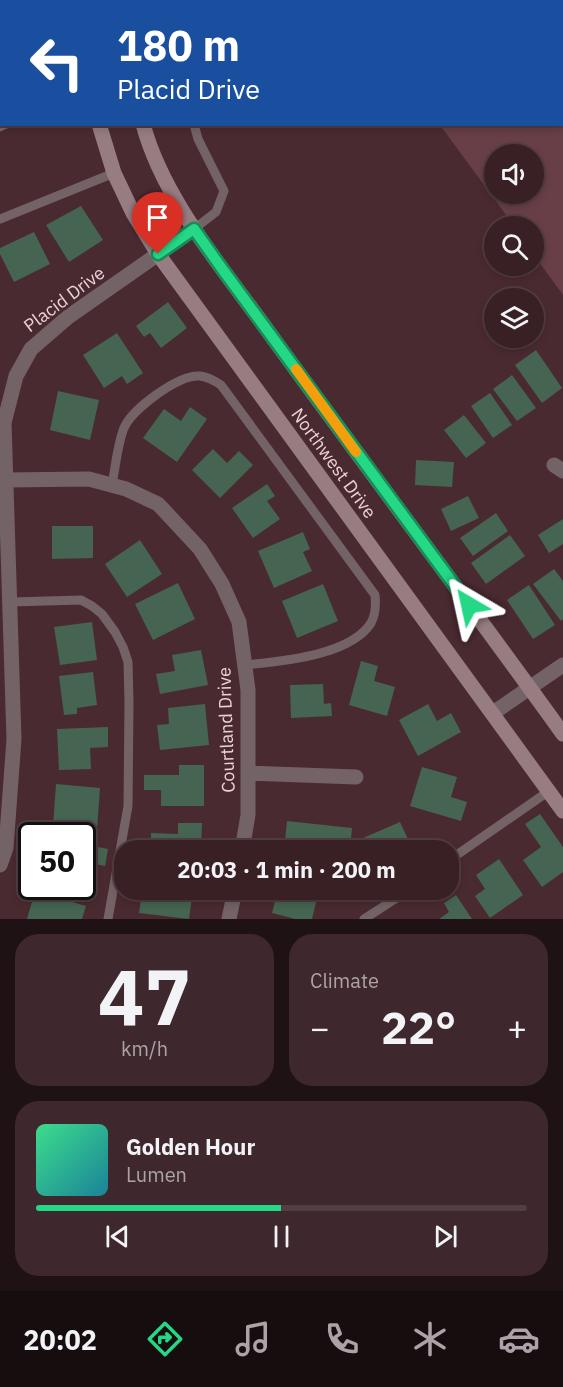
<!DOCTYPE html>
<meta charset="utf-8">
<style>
body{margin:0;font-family:"IBM Plex Sans",sans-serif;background:#3f282d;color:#f1f3f6;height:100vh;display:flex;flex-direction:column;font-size:22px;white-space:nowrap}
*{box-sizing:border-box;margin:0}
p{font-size:20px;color:#aba3a7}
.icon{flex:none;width:33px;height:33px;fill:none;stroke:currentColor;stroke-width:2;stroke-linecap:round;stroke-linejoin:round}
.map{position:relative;height:919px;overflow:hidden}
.sheet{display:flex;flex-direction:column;gap:15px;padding:15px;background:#1f1214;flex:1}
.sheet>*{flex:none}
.guide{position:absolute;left:0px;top:0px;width:564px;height:126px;box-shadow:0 3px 9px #0003,0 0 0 2px #523e42;background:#1a4fa0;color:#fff;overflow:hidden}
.fabs{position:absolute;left:484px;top:144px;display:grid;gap:12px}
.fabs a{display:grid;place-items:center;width:60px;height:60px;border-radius:50%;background:#382025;box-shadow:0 3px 9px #0003,0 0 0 2px #523e42;font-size:30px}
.speed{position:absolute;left:18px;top:822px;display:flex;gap:12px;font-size:30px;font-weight:700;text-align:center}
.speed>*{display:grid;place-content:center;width:78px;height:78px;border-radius:50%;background:#382025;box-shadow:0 3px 9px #0003,0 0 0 2px #523e42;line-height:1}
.speed .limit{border:3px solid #111;border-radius:9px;background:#fff;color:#111}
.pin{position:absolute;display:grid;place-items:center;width:51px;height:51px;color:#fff;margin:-62px -26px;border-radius:50% 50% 50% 0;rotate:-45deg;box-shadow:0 0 6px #0007}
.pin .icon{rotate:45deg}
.me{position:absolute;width:66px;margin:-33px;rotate:324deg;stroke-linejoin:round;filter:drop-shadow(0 0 4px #0008)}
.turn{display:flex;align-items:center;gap:21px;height:126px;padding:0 18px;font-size:27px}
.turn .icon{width:78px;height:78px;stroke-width:2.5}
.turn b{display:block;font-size:42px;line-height:51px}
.big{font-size:45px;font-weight:800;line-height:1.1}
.sheet .card{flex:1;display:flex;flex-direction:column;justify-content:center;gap:9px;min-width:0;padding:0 21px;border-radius:24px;background:#3f282d}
.sheet .dial{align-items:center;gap:0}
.dial b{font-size:78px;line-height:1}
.song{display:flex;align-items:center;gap:18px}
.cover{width:72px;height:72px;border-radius:9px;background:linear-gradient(135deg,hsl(150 70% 55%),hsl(190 70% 35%))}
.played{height:6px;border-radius:3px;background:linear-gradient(90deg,#24d886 50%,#523e42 50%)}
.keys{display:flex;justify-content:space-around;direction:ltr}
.heat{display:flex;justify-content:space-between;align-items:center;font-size:33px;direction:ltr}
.sheet .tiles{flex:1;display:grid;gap:15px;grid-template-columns:1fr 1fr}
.card:last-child{grid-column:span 2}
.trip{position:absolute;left:114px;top:840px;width:345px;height:60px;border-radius:24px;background:#382025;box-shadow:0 3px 9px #0003,0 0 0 2px #523e42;font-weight:800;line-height:60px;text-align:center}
.tabs{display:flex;height:96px;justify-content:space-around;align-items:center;background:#160d0f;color:#aba3a7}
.tabs .icon{width:42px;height:42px}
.tabs .selected{color:#24d886}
.tabs b{font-size:27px;color:#f1f3f6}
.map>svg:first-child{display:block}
.green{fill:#683f47;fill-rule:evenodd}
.building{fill:#456451}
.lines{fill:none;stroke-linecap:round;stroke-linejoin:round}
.lane{stroke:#746366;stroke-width:9}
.street{stroke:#746366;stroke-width:15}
.secondary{stroke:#977d81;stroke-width:15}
.route-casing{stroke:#178c57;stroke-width:15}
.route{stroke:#24d886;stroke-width:10}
.slow{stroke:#f59e0b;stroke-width:10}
.labels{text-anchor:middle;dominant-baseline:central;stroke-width:6;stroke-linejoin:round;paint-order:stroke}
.street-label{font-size:18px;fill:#e9d3d7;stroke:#4a2a31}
</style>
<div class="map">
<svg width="563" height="919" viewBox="0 0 563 919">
<rect width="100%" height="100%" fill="#4a2a31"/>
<path class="green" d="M350,0H540L542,1L351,2Z
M563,28V295L534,255V226H514L440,125L562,124ZM495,154H534V194H495Z"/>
<path class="building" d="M81,206L103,240L69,262L46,225Z
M34,232L50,264L14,282L0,254V248Z
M168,302L187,328L161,348L150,333L144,337L136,326Z
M117,333L143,373L127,384L122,376L104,388L83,355Z
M536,350L562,388L542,403L515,365Z
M512,375L536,408L517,421L493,389Z
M58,391L99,400L90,440L50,430Z
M490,393L512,425L493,438L471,406Z
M190,407L207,419L177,462L143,438L164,409L181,421Z
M464,415L486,443L466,458L444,430Z
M213,449L227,463L239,451L253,465L220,498L192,470Z
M416,460L454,462L452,487L415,485Z
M267,484L275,496L267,501L280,519L253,538L232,508Z
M468,496L479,518L451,531L441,509Z
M496,513L508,531L473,556L460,538Z
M563,519V544L549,553L538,535Z
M52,526H93V558L52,559Z
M303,532L310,549L303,552L312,571L274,588L258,551Z
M510,535L525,556L486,584L471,563Z
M140,540L162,574L127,597L105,564Z
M554,569L563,581V619L561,621L533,584Z
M178,583L195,619L153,640L135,604Z
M323,584L338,621L297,638L282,601Z
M529,585L555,625L533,639L507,600Z
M92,622L97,660L60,665L54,627Z
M201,650L208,685L160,694L156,674L175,671L172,655Z
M361,661L378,666L374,681L395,687L387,716L349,705Z
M93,672L97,705L77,708V714L64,715L59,676Z
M323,684L324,704L331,703L332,716L291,718L290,685Z
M205,704L209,745L160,750L157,725L169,724L168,708Z
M428,704L437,721L451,713L461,732L418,756L399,720Z
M108,727V747L90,748L91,769L59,770L57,729Z
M179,765H204V806H161V790H144V775H179Z
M422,767L457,777L451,797L467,802L461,821L410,806Z
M56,784L100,788L97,830L53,826Z
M540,814L563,847V872L542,887L523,860L541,847L525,824Z
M287,821L352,828L350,850H341L342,845L330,844L329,850H284Z
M400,822L413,850H368L363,838Z
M178,823H202L201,850H151V833L178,834Z
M82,844L108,849L105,866L90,863L88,875L82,874Z
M499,859L523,895L490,918L475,896L485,889L476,875Z
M159,890H193L189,919L139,913L142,892L159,895Z
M278,890H319L312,919H295L272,913Z
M35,891L86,906L82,919H27Z
M456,895L472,919H439L449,912L444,903Z"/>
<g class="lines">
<path class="lane" d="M171,2V0
M194,124L198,139L224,191L216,212L194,229
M0,127L6,124
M0,219L114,173
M112,485C115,470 118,439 125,426C134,408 179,374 200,376C208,377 215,381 221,385L375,595C376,605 376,614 371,623C350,656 281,661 245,665
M11,602L81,600L92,606L102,614L115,632L123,647L128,662L129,703L128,806L108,919
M448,861L549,791
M364,919L409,890"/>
<path class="street" d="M554,465L563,471
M6,480L89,479L126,489L158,504L200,549L222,584L239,622L248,690V815L242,850
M493,713L563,665
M248,773L356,777
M0,865L6,848L14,739L4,423L16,376L31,349L68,317L194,229
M229,919L235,890"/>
<path class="secondary" d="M78,0V2
M119,0V2
M99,124L114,173L133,213L158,254L563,811
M143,124C164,203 229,275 275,341C370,472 468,602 563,734"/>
</g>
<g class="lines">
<defs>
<path id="route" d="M158,254L194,229L223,270L469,605"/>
</defs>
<use href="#route" class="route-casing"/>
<use href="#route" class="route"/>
<path class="slow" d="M296,369L356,452"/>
</g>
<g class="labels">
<g class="street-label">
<text transform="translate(64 299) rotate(-37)">Placid Drive</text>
<text transform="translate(334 463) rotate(54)">Northwest Drive</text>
<text transform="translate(226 730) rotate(-92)">Courtland Drive</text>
</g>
</g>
</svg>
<div class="fabs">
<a><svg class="icon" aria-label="sound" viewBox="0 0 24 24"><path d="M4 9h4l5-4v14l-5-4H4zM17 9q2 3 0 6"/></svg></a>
<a><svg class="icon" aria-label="search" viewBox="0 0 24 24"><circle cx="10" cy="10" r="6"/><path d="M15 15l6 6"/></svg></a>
<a><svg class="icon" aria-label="layers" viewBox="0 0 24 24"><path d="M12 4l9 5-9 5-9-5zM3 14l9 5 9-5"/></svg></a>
</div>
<div class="speed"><div class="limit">50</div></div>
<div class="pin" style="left:158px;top:254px;background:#d93025"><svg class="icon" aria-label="arrive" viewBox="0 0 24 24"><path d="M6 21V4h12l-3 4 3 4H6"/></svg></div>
<svg class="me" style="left:469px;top:605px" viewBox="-20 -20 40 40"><path d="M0-17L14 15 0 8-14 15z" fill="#24d886" stroke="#fff" stroke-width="4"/></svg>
<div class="trip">20:03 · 1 min · 200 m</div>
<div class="guide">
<div class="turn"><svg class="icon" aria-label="left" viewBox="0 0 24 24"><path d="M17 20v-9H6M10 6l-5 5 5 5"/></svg><div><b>180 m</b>Placid Drive</div></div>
</div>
</div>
<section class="sheet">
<div class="tiles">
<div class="card dial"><b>47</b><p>km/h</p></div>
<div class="card"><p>Climate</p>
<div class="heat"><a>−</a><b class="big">22°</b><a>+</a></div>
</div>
<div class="card">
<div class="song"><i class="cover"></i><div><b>Golden Hour</b><p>Lumen</p></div></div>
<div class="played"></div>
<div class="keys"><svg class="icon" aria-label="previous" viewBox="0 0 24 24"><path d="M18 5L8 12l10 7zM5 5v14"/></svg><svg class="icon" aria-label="pause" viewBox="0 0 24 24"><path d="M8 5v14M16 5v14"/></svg><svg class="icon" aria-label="next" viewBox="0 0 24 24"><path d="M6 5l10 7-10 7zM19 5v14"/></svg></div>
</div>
</div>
</section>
<nav class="tabs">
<b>20:02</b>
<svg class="icon selected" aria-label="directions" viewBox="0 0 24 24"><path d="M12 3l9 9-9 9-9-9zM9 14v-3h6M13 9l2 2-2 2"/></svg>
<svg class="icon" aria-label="music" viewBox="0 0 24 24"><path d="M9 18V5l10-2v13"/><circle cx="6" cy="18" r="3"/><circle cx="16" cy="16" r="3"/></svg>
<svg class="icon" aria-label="phone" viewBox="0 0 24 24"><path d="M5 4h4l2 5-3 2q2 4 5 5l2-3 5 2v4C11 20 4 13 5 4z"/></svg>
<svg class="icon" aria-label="climate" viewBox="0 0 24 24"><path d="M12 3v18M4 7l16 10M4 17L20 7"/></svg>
<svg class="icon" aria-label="car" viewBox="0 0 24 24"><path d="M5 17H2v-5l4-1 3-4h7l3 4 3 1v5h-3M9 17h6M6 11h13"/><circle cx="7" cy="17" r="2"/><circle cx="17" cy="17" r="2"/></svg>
</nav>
